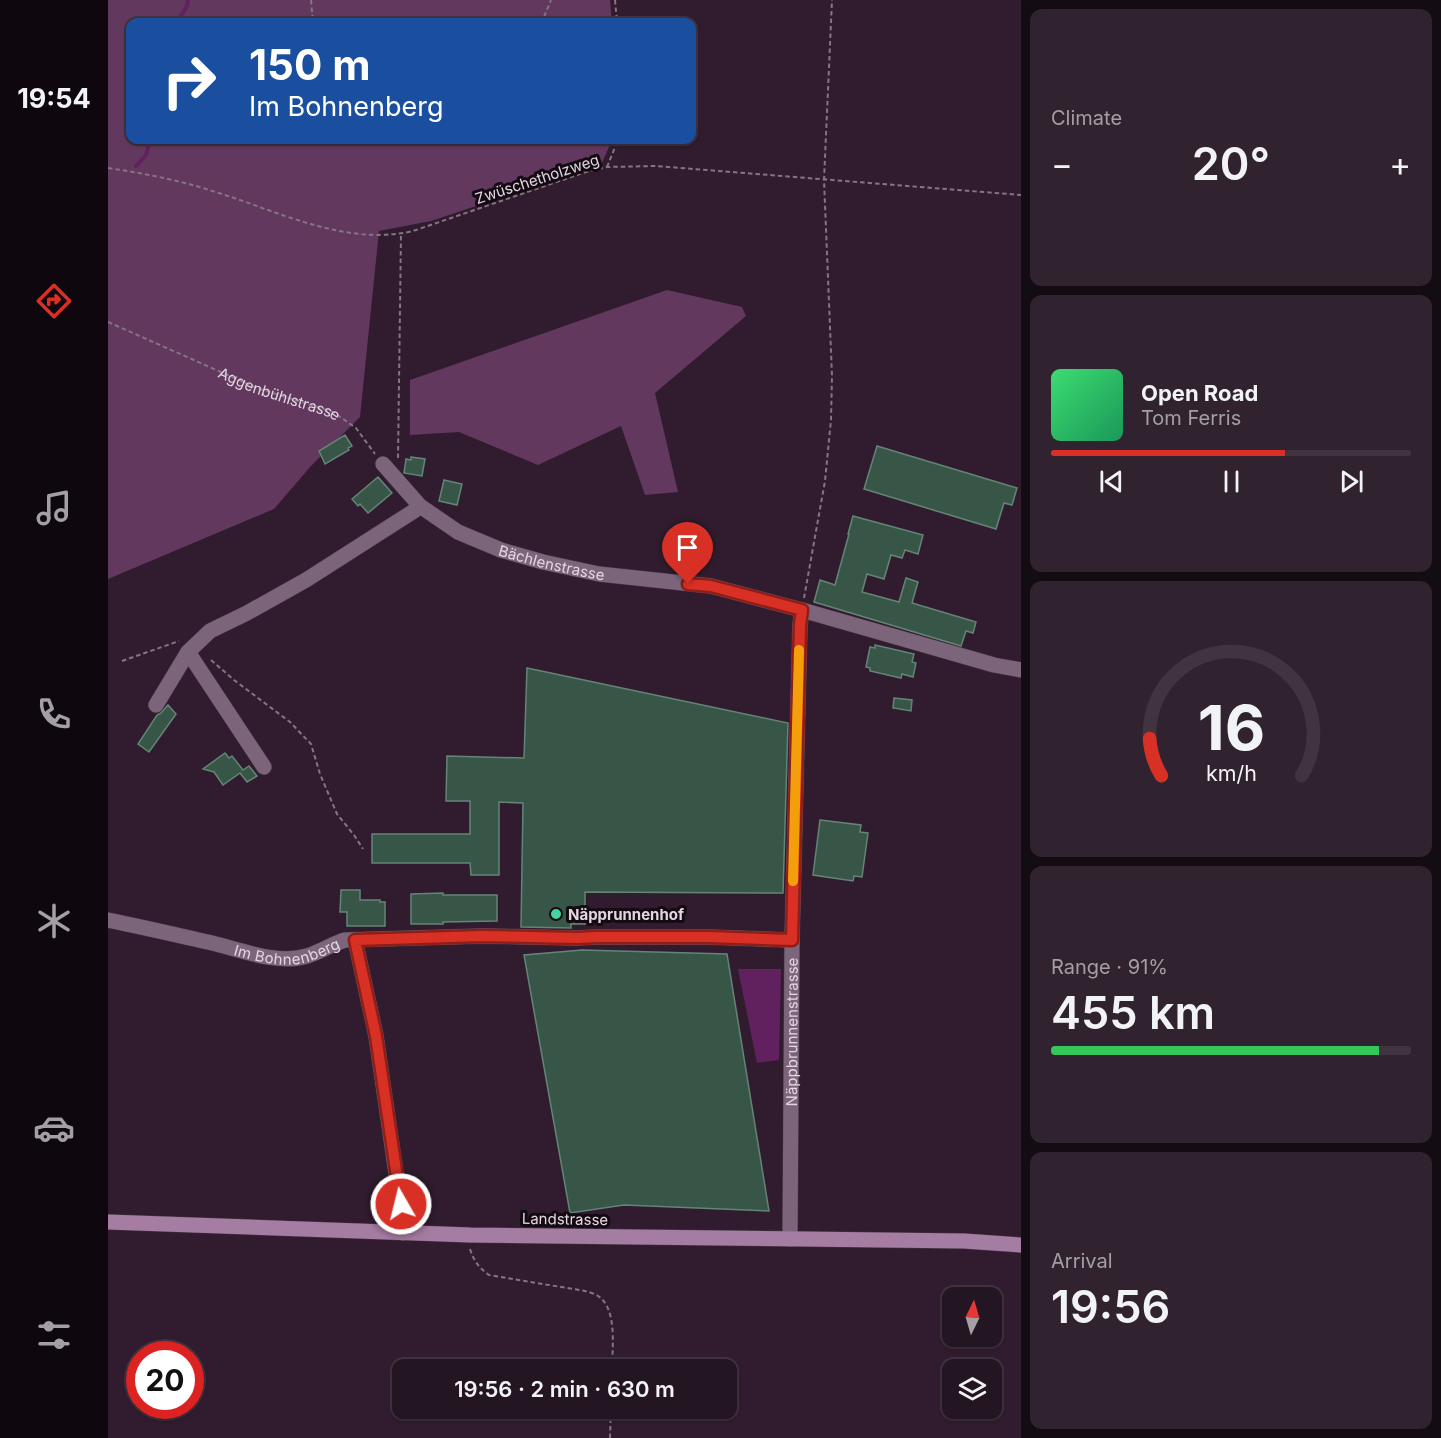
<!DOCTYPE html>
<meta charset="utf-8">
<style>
body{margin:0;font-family:Inter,sans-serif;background:#30222f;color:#f1f3f6;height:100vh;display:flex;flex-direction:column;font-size:22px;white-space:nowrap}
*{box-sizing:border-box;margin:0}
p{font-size:20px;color:#a39fa5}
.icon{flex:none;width:33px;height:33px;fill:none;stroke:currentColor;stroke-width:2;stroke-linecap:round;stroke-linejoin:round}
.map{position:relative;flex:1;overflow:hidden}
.details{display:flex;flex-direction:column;gap:9px;padding:9px;background:#140c13;width:420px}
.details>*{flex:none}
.top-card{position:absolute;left:18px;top:18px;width:570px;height:126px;border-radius:12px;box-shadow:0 2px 4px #0004,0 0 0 2px #413440;background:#1a4fa0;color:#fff;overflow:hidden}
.needle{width:39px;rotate:5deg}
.fabs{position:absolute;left:834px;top:1287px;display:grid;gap:12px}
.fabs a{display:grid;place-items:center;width:60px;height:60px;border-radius:12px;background:#241522;box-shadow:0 2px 4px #0004,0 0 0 2px #413440;font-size:30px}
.speed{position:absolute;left:18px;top:1341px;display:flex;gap:12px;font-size:30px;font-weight:700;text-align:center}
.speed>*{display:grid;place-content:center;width:78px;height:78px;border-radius:50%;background:#241522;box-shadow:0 2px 4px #0004,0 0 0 2px #413440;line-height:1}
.speed .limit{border:9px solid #d22;background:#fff;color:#111}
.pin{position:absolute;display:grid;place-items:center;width:51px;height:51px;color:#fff;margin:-62px -26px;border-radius:50% 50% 50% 0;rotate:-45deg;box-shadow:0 0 6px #0007}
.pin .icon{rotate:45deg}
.me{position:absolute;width:66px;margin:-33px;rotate:352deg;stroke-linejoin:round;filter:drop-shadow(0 0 4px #0008)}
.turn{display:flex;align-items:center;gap:21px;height:126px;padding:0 24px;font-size:27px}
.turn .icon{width:78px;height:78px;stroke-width:2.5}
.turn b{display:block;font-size:42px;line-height:51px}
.big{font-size:45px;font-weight:600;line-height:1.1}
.details .widget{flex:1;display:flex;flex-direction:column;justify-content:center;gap:9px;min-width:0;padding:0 21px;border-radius:12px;background:#30222f}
.details .dial{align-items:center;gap:0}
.dial svg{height:156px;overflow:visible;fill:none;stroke:#413440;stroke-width:7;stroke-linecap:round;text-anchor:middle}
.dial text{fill:#f1f3f6;stroke:none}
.song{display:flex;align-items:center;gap:18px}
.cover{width:72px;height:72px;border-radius:9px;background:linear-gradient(135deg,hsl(140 70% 55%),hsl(150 70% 35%))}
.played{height:6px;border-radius:3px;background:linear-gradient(90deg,#d93025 65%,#413440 65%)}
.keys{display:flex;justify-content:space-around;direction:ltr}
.heat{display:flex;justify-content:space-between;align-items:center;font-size:33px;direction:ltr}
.charge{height:9px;border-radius:4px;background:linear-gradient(90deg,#34c759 91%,#413440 0)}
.trip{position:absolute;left:284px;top:1359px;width:345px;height:60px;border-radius:12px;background:#241522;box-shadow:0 2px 4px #0004,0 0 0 2px #413440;font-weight:600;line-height:60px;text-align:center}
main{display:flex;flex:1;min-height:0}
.tab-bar{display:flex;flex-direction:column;width:108px;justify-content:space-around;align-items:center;background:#0e080e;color:#a39fa5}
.tab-bar .icon{width:42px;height:42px}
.tab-bar .on{color:#d93025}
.tab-bar b{font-size:27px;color:#f1f3f6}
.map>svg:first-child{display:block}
.green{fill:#62385f}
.water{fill:#61215e}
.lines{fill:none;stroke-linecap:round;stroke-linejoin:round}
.stream{stroke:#61215e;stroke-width:4}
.building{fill:#375648;stroke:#648575;stroke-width:1.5}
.minor-casing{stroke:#483847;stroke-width:16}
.major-casing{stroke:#483847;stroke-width:16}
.path{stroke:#857483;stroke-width:2;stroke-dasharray:4.5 3;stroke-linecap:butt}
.minor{stroke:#7c657a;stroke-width:15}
.major{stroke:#a57ca2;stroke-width:15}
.route-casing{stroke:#8d1f18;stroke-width:15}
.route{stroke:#d93025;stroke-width:10}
.slow{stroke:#f59e0b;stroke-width:10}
.poi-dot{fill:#44d49f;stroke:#130a12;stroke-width:2}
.labels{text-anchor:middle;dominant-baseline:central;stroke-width:6;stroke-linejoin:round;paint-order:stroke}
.street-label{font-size:15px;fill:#e3d6e2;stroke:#130a12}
.poi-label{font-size:15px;font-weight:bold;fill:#e3d6e2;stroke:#130a12;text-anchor:start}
</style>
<main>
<nav class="tab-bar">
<b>19:54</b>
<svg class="icon on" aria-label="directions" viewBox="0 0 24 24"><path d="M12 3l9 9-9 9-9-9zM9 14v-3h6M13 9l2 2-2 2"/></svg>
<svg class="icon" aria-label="music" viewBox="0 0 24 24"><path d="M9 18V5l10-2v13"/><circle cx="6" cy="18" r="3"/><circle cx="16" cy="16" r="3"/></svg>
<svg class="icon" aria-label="phone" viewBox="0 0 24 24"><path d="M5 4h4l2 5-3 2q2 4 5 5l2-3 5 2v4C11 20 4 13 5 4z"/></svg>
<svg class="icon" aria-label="climate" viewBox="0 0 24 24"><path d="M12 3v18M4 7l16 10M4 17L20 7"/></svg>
<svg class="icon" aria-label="car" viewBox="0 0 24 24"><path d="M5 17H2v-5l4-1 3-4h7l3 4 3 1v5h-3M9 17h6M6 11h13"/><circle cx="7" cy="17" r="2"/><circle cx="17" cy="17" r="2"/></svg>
<svg class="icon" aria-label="filters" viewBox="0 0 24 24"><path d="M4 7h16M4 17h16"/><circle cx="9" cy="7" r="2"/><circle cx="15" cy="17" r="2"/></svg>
</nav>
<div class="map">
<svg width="913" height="1438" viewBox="0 0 913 1438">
<rect width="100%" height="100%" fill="#301c2e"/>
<path class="green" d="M0,0H502L504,22H22V140H504L493,165L482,168L323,221L271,231L252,417L203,466L166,509L0,579Z
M559,290L634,307L638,316L547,393L570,492L537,495L513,426L430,465L351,432L302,435V380Z"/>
<path class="water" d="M630,969H673L671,1060L649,1063Z"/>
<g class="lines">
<path class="stream" d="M69,22L79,6L80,0
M28,166L38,155L42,140"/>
</g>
<path class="building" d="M237,435L244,446L240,448L241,450L217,464L211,451Z
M769,446L909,488L904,505L896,503L888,529L756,489Z
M303,457L317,459L314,476L296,473L298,459L303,460Z
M270,477L284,493L260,513L252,504L250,506L244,499Z
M336,480L354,484L349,505L331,501Z
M745,516L815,535L810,554L797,550L794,558L783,555L776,579L759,574L754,592L791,602L798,578L810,582L804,603L868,622L865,633L858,631L853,646L706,602L712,580L727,585L741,534H740Z
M767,645L806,654L804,662L808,663L805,677L794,674L793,678L762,671V668L758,667L762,647L767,648Z
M419,668L680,723L675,893L477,892V924H463V928L413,927L415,803L391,802V875H363L362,863H264V834H362V801H338L339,756L416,758Z
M786,698L804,700L803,711L785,708Z
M60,705L68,714L41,752L30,744L49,715L53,713Z
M117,753L121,758L124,756L135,770L141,766L149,776L139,782L132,773L115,785L106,772L95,769Z
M712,820L753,825L752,832L760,833L754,877L746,876L745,881L705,875Z
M233,890H252V900H272V902H277V926H239V912H232Z
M335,893V895H389V921L335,922V924H303V894Z
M474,950L619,954L661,1211L516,1205L462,1213L416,955Z"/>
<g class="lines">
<defs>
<g id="minor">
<path id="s2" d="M275,464L312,506L350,532L393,550L435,562L491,574L603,586L694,610L886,665L913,670"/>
<path d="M80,652L156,767"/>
<path d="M48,705L80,652L102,631L139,613L198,580L306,511L312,506"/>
<path id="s3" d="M0,920C35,927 69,935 104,943C133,950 170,965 199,956C212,952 224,944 237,940L374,936L469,938L488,937H600L684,940"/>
<path d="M247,940L268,1036L295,1221V1233"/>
<path id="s4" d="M682,1239L684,940L692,625L694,610"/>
</g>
<path id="major" d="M0,1222L362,1235L856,1241L913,1245"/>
</defs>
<use href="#minor" class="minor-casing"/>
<use href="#major" class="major-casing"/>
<g class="path">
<path d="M203,0L205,22"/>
<path d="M507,0L509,22"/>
<path d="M431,22L436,17L443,0"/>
<path d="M499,167L510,140"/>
<path d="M0,168C33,173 66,179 98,189C117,195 136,201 154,208C203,225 253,243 305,231L478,172L499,167L548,166L913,195"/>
<path id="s1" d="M0,322L149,388L225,412L248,428L267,454"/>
<path d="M290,458L293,233"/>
<path d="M696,598L717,481L723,420L724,376L716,180L724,0"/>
<path d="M103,660L126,680L182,722L203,744L212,774L229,814L246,835L255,849"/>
<path d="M14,661L71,641"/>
<path d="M362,1249C366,1261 370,1267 381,1275L477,1291C481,1292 487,1294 490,1296C510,1309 504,1349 504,1370"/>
<path d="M502,1438L503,1408"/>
</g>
<use href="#minor" class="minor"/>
<use href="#major" class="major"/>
</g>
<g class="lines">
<defs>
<path id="route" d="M293,1204L268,1036L247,940L375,936L470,938L488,937H600L684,940L692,625L694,610L603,586L580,584"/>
</defs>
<use href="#route" class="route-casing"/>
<use href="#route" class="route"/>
<path class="slow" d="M685,881L691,650"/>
</g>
<circle class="poi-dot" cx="448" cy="914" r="6"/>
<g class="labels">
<g class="street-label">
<text transform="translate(429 179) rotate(-18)">Zwüschetholzweg</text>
<text stroke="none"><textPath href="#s1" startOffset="186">Aggenbühlstrasse</textPath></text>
<text stroke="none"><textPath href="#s2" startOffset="201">Bächlenstrasse</textPath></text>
<text stroke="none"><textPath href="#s3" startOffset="184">Im Bohnenberg</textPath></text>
<text stroke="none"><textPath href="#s4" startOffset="207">Näppbrunnenstrasse</textPath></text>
<text transform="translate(457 1219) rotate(1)">Landstrasse</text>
</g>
<g class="poi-label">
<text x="460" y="914">Näpprunnenhof</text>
</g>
</g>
</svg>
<div class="fabs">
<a><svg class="needle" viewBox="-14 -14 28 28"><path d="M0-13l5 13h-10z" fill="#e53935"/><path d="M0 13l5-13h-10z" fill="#a39fa5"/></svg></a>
<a><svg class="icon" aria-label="layers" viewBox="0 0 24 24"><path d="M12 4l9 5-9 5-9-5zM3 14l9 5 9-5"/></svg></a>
</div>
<div class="speed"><div class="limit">20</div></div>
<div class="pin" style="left:580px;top:584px;background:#d93025"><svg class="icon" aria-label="arrive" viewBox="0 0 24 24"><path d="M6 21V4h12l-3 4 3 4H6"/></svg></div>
<svg class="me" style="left:293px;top:1204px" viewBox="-20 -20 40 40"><circle r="17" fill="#d93025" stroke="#fff" stroke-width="3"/><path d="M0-11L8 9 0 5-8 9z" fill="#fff"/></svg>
<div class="trip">19:56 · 2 min · 630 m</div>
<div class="top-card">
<div class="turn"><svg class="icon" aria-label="right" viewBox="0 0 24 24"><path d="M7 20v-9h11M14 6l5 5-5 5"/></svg><div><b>150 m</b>Im Bohnenberg</div></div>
</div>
</div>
<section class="details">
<div class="widget"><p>Climate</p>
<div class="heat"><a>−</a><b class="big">20°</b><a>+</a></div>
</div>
<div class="widget">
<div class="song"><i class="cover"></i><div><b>Open Road</b><p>Tom Ferris</p></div></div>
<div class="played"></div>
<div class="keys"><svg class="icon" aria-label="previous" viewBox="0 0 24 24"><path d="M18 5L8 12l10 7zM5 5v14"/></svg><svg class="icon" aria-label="pause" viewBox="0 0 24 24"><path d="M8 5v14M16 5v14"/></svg><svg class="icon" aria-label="next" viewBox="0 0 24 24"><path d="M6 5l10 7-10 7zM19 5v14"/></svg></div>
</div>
<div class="widget dial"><svg viewBox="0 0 100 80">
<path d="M14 69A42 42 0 1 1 86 69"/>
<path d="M14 69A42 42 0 0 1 8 50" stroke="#d93025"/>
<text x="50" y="56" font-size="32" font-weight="700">16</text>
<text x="50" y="72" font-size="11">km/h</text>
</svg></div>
<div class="widget"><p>Range · 91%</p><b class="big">455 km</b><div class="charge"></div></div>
<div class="widget"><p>Arrival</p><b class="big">19:56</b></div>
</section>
</main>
